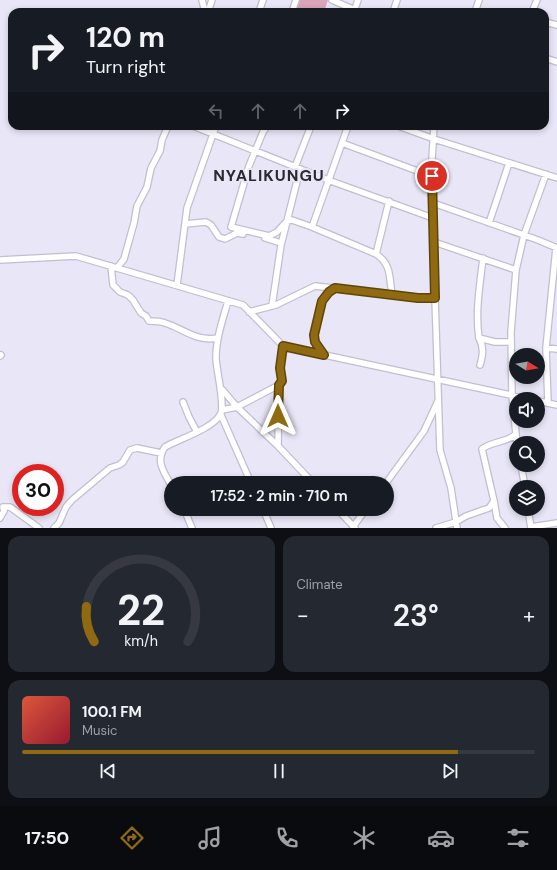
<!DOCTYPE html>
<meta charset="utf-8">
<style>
body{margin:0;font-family:"DM Sans",sans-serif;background:#242831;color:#f1f3f6;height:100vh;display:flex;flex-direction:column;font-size:15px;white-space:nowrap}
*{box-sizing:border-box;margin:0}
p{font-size:13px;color:#9ea1a6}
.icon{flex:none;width:22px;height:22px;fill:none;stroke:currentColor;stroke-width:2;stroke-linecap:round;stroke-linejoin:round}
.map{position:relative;height:528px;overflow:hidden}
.side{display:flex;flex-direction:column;gap:8px;padding:8px;background:#0d0f14;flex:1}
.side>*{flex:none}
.hud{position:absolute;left:8px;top:8px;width:541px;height:122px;border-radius:12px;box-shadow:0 2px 6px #0003;background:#171b24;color:#f1f3f6;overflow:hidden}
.needle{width:26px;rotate:101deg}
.controls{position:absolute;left:509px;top:348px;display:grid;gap:8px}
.controls a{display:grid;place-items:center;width:36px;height:36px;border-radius:50%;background:#171b24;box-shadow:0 2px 6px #0003;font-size:20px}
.speed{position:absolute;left:12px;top:464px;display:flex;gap:8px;font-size:20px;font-weight:700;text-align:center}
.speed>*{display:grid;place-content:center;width:52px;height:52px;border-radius:50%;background:#171b24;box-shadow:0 2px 6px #0003;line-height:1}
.speed .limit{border:6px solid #d22;background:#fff;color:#111}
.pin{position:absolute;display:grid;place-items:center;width:34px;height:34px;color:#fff;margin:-17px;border:2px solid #fff;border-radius:50%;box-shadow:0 1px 4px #0007}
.me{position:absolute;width:44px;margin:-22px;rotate:0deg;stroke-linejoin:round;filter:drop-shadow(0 0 3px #0008)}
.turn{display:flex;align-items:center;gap:14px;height:84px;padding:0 12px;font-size:18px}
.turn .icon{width:52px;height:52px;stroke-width:2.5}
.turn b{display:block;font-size:28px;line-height:34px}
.lanes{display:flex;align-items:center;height:38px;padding:0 12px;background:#0003;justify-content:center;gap:20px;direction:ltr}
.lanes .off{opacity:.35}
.big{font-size:30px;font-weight:600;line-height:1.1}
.side .widget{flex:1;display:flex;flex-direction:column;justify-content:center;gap:6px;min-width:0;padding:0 14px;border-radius:12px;background:#242831}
.side .dial{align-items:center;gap:0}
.dial svg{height:104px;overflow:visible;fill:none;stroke:#363941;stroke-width:7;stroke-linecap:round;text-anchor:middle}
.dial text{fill:#f1f3f6;stroke:none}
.song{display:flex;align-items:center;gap:12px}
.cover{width:48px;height:48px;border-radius:6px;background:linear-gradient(135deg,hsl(10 70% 55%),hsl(350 70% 35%))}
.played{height:4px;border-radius:2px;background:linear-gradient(90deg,#906a10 85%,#363941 85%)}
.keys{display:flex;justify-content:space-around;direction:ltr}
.heat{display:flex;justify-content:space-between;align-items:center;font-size:22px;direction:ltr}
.side .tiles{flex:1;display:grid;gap:8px;grid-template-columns:1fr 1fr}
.widget:last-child{grid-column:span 2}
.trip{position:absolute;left:164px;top:476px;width:230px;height:40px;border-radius:20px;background:#171b24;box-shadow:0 2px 6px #0003;font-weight:600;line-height:40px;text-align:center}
.menu{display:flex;height:64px;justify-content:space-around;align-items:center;background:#090b0e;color:#9ea1a6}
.menu .icon{width:28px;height:28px}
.menu .active{color:#906a10}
.menu b{font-size:18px;color:#f1f3f6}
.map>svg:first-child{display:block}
.green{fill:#daa4b9}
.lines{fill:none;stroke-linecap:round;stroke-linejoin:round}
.minor-casing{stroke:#c1becf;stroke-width:8}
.minor{stroke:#fff;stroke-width:5.5}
.route-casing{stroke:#5e450a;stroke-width:10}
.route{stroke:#906a10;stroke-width:7}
.labels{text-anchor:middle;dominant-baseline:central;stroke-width:4;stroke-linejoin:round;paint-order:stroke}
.district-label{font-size:16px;font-weight:bold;letter-spacing:1px;fill:#2a2930;stroke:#e9e6f7}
</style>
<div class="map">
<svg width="557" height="528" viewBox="0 0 557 528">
<rect width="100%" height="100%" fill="#e9e6f7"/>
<path class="green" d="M298,0H328L324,12H293Z"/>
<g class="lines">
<defs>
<path id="minor" d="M202,0L205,12
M332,0L355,10
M208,12L212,0
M259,12L263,0
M292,12L296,0
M354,12L358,0
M393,12L397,0
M475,12L479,0
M532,12L537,0
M545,22L557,25
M545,58L557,62
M216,126L213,134L328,180L433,218
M267,126L263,132L249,166L231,227L269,236L277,232L287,221L292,220L312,227
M348,126L312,227L376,254C392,265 389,277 392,295
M398,126L434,139L557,178
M434,126L431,176L440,450L451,488L457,528
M342,143L431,176
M295,167L311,126
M433,203L538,240L557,248
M489,223L509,163
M185,224L206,222L211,225L219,237L225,239L237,233L243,234
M265,238L281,243
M434,242L516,270
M376,254L389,201
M483,258C480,284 475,312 479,338L495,342H511
M0,260L76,256L243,305L283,346L529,399
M111,266L113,285L120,292L128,295L133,300L141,313L146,316L149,321C154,321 160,321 165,323C184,329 196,342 218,338
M117,268L124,259L134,223L137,206L147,187L151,168L160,151L162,140L168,126
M177,285L187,208L213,134L193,126
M272,306L281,245L300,169
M249,312L276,305L315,286L418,298H435
M479,338C484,347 483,355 480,365
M546,348L557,349
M323,355L315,342L314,335L322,301L329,292L335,288
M0,356L1,355
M220,387L237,407L278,446L313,483
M538,401L557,405
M183,402L189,417L197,432
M548,403L546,348L556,248
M222,410L237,407L279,385L282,381L280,368L283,346
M221,415L251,483
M517,443L512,396L511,332L516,270L524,235L546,174
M278,446L279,385
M521,465L525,487
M386,483L424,431L438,401
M171,485C164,472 155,461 165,447C179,439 212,429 220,415C226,407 216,369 216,358C216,338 223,319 228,301
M184,509L192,528
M263,509L271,528
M337,509L355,528
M528,509L531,528
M0,518L4,511L3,507H10L39,528
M353,527L366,509
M531,527L557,523
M54,528L59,523L66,507L72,500L110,468L119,465L123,462L130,450L137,448L161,453
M436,528L456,522L466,516L489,508L494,501
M505,528L497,518L494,501L482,449C492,441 505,443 515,435"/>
</defs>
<use href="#minor" class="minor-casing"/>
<use href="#minor" class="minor"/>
</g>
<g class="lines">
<defs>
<path id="route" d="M278,416L279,385L282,381L280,368L283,346L324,355L315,342L314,335L322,301L329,292L335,288L418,298H435L432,176"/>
</defs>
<use href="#route" class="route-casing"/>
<use href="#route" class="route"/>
</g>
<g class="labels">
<g class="district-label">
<text x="269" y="175">NYALIKUNGU</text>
</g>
</g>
</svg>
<div class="controls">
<a><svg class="needle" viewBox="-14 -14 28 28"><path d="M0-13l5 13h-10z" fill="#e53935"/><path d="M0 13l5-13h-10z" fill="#9ea1a6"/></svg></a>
<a><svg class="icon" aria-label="sound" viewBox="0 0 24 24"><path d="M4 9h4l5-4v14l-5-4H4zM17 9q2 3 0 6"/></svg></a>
<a><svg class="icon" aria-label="search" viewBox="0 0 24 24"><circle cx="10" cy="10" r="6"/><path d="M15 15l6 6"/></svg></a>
<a><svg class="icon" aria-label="layers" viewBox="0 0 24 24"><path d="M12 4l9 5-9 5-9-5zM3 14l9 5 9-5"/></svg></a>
</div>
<div class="speed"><div class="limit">30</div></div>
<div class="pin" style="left:432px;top:176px;background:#d93025"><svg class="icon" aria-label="arrive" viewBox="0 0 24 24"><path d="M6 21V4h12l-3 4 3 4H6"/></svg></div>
<svg class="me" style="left:278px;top:416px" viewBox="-20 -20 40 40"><path d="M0-17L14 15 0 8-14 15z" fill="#906a10" stroke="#fff" stroke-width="4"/></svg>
<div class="trip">17:52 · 2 min · 710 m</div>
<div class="hud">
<div class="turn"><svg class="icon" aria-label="right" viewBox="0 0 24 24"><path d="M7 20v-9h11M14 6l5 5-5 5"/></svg><div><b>120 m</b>Turn right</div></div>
<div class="lanes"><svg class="icon off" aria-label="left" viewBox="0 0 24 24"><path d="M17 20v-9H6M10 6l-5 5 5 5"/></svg><svg class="icon off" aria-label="ahead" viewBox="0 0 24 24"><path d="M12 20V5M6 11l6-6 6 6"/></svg><svg class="icon off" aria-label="ahead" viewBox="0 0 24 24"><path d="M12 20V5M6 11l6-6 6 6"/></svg><svg class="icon" aria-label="right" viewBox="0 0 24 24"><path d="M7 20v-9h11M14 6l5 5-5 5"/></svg></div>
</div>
</div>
<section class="side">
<div class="tiles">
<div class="widget dial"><svg viewBox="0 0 100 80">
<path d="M14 69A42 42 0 1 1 86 69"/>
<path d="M14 69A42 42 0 0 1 8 42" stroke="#906a10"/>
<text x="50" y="56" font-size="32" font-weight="700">22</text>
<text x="50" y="72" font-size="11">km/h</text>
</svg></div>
<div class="widget"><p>Climate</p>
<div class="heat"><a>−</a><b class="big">23°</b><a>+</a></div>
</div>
<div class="widget">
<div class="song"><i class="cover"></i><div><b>100.1 FM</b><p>Music</p></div></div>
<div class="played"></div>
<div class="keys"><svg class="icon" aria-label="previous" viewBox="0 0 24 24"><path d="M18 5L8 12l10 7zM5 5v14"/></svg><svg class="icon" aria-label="pause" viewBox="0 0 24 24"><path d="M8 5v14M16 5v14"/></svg><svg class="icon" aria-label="next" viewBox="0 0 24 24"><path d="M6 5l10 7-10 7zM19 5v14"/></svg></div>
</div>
</div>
</section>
<nav class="menu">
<b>17:50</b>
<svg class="icon active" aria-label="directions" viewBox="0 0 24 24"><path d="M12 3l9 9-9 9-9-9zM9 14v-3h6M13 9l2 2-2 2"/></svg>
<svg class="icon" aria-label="music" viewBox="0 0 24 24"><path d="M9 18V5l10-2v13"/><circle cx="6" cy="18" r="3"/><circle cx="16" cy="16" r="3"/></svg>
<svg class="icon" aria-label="phone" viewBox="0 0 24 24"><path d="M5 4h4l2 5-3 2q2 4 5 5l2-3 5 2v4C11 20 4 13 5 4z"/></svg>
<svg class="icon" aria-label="climate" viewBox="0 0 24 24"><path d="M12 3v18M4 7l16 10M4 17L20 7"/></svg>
<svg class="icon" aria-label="car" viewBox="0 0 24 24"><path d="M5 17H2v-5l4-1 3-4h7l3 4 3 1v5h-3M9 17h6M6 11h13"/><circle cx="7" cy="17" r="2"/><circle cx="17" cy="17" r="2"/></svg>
<svg class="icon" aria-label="filters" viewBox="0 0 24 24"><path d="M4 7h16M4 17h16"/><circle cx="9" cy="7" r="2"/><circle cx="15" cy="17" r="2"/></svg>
</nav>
